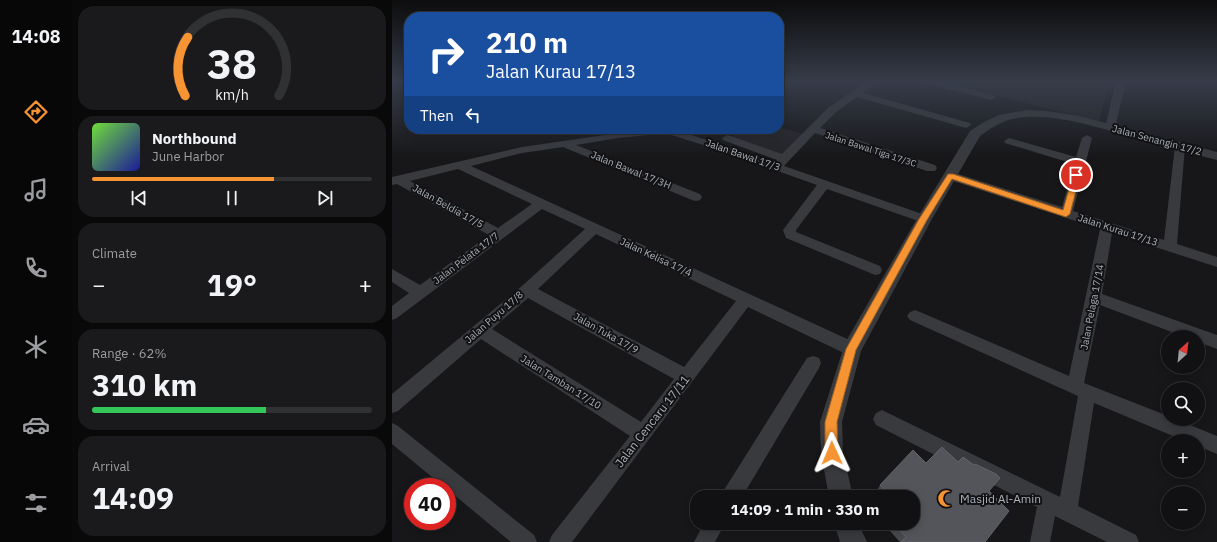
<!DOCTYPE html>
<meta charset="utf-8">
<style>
body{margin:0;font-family:"IBM Plex Sans",sans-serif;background:#1a1a1c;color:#f1f3f6;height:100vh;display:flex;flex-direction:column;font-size:15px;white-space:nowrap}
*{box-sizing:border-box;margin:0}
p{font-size:13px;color:#9c9da0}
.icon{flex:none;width:22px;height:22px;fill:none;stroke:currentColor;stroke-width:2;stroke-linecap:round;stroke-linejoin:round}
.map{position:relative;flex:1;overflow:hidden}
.details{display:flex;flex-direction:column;gap:6px;padding:6px;background:#09090a;width:320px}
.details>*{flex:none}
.hud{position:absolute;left:12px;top:12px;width:380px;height:122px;border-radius:16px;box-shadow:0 2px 10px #0003,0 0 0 1px #303133;background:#1a4fa0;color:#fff;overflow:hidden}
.needle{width:26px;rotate:27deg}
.fabs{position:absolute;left:769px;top:330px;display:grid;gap:8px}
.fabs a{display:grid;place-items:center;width:44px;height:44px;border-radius:50%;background:#111113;box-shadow:0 2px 10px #0003,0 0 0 1px #303133;font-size:20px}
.speed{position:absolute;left:12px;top:478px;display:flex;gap:8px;font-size:20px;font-weight:700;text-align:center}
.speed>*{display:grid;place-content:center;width:52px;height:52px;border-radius:50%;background:#111113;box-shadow:0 2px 10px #0003,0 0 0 1px #303133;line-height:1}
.speed .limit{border:6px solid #d22;background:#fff;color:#111}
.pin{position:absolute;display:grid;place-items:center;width:34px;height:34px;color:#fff;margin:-17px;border:2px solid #fff;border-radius:50%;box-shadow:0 1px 4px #0007}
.me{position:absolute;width:44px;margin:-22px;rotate:359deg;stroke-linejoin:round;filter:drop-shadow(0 0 3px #0008)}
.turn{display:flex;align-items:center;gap:14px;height:84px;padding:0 16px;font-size:18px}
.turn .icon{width:52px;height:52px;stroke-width:2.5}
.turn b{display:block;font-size:28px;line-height:34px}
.then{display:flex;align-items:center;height:38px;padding:0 16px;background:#0003;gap:8px;font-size:15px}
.big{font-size:30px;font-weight:800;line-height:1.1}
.details .card{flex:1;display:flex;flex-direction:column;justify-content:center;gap:6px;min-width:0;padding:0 14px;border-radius:16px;background:#1a1a1c}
.details .dial{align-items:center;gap:0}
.dial svg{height:104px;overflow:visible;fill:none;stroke:#303133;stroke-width:7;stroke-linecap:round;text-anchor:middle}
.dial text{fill:#f1f3f6;stroke:none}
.song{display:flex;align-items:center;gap:12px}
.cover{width:48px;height:48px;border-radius:6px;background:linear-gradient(135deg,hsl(100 70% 55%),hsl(240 70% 35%))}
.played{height:4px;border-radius:2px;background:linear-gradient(90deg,#f69332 65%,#303133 65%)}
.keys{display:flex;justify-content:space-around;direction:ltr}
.heat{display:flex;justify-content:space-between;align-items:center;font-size:22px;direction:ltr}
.charge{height:6px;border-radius:3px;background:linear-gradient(90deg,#34c759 62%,#303133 0)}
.trip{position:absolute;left:298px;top:490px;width:230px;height:40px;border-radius:16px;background:#111113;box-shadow:0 2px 10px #0003,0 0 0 1px #303133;font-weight:800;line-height:40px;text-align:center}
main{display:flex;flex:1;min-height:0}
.menu{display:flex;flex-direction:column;width:72px;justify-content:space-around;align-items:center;background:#070708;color:#9c9da0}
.menu .icon{width:28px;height:28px}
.menu .current{color:#f69332}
.menu b{font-size:18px;color:#f1f3f6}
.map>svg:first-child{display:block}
.built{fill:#232326}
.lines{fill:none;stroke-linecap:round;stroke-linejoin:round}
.minor{fill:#383a3e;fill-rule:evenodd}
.tertiary{fill:#383a3e;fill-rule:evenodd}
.wall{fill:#484a4e}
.building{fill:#53555a;stroke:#606368}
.route{fill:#f69332;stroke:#a06020}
.labels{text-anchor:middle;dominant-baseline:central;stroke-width:4;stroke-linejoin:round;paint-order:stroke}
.far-street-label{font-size:9px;fill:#a9b1b9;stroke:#121214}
.street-label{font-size:10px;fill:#a9b1b9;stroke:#121214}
.near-street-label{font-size:12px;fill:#a9b1b9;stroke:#121214}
.near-poi-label{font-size:12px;fill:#a9b1b9;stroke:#121214;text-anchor:start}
</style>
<main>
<nav class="menu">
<b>14:08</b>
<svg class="icon current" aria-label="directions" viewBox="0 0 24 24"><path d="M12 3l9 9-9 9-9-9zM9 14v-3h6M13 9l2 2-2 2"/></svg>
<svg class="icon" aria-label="music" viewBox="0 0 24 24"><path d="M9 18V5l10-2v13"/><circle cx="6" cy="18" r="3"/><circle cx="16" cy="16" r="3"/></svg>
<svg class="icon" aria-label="phone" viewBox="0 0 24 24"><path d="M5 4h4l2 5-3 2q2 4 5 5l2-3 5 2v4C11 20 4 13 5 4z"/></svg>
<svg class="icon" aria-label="climate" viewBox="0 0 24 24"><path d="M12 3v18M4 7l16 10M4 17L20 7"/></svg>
<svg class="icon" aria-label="car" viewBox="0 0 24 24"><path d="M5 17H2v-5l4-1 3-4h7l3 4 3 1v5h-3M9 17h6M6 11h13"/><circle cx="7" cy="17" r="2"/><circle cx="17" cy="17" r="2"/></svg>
<svg class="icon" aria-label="filters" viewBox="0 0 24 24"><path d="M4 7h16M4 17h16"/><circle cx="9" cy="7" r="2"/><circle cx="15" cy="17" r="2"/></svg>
</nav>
<section class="details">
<div class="card dial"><svg viewBox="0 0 100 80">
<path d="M14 69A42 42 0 1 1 86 69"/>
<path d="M14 69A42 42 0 0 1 16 24" stroke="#f69332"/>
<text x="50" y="56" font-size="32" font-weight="700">38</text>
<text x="50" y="72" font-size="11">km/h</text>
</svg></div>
<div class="card">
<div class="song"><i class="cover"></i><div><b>Northbound</b><p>June Harbor</p></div></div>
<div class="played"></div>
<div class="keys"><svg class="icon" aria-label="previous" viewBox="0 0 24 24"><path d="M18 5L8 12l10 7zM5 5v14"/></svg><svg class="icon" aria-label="pause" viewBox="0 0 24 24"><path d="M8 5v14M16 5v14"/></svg><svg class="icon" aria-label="next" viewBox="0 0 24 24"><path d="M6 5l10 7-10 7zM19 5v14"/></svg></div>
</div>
<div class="card"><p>Climate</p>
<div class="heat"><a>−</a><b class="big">19°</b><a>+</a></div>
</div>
<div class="card"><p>Range · 62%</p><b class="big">310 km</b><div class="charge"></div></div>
<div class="card"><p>Arrival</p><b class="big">14:09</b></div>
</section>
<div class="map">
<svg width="825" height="542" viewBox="0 0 825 542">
<rect width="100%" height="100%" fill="#171719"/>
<path class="built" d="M551,81H717L707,122Z
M387,127L411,134L390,155L340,137L348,129H387Z"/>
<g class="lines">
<path class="minor" d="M396,81H407L392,91H387V86Z
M475,81H486L471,93L578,123L579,125L574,128L465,97L444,112L428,128L543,165L545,168L543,171H535L423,133L392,166L536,216L538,219L536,222L532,223L435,189L404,230V232L488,266L490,270L488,274L483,275L394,238L391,230L425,185L321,148L279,135H256L226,138L184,145L308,194L310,197L308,200L304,201L300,200L171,147L130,153L79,166L466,344L468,349L466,354L460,356L454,354L356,307L180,542H157L160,535L238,436L89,339L6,411L0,413V394L130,286L193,229L150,209L5,318L0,320V306L17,293L0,282V269L28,285L97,235L5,184L0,185V177L130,147L254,129L284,130L382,162L385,160L331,140L330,138L335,135L339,136L390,154L436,108ZM66,169L140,204L106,228L18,181ZM204,234L344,301L292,367L146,289ZM136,298L282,379L249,422L100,329Z
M531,81H546L602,95L604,97L599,100L533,83Z
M724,81H734L723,128L718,131L713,128Z
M695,135L700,138L681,211L772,240L783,146L788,143L793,146L785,244L825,257V267L720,233L710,294L825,335V349L806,342V337H793L708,305L692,383L776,416V419H783L825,436V454L806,446V441H793L702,403L686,506L744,535L747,542H715L663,516L658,542H638L645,507L484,425L481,419L484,413L490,410L496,413L668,497L686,396L518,320L515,316L518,312L523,310L528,312L677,376L708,229L555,179L553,176L555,173H563L670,207L682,164L613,143L612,141L617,138L684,157L690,138Z
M421,356L427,358L429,363L427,368L350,497H329L332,490L415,358Z
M0,423L6,426L142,535L145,542H119L55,489V487H52L0,444Z
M312,523H333L323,542H302Z"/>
<path class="tertiary" d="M635,110L655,111L687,116L825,152V160C796,153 766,144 737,136C700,126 658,111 620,119C608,122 598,129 588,136L540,219L469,351L450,422L451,453L461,497H437L429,453L428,422L453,343L527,215L578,131L592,122L607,115Z
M442,523H466L475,542H448Z"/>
</g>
<path class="wall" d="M534,463L597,491L593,542H508L498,531L501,527L497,523H521V497H487L484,493L488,485Z"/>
<path class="building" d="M550,447L566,462L571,457L582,465L583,464L604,474L608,478L597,491L617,511L593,542H509L514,537L503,525L505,523H521V497H499L488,485L521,450L534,463Z"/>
<linearGradient id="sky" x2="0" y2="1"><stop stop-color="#0d0d0e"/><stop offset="0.52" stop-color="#363c49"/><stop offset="1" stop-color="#363c49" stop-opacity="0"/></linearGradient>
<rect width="825" height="157" fill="url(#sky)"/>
<path class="route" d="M684,172L688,175L678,214L674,217L560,179L535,220L464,350L445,422L446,453L444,457L440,459L435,457L433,453V422L454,349L527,219L556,174H561L671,210L681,175Z"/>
<defs>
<symbol id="mosque-bare" viewBox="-9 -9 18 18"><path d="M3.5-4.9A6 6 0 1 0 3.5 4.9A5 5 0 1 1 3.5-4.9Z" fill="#f69332" stroke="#121214" stroke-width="2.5" paint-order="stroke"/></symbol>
</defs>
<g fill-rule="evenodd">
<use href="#mosque-bare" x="542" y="486" width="25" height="25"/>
</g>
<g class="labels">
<g class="far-street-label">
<text transform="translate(479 149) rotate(18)">Jalan Bawal Tiga 17/3C</text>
</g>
<g class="street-label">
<text transform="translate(765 140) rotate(15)">Jalan Senangin 17/2</text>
<text transform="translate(351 155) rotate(19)">Jalan Bawal 17/3</text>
<text transform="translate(239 170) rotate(22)">Jalan Bawal 17/3H</text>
<text transform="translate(56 206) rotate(29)">Jalan Beldia 17/5</text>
<text transform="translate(726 230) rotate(18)">Jalan Kurau 17/13</text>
<text transform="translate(264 257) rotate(25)">Jalan Kelisa 17/4</text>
<text transform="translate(74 258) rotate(-37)">Jalan Pelata 17/7</text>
<text transform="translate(700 307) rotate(-79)">Jalan Pelaga 17/14</text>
<text transform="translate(102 317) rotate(-41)">Jalan Puyu 17/8</text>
<text transform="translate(214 333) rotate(29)">Jalan Tuka 17/9</text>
<text transform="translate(169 382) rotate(32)">Jalan Tamban 17/10</text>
</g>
<g class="near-street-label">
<text transform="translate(260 421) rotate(-52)">Jalan Cencaru 17/11</text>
</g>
<g class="near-poi-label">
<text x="568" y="498">Masjid Al-Amin</text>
</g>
</g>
</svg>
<div class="fabs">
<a><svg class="needle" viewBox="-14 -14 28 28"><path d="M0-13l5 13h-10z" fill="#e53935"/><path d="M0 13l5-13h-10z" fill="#9c9da0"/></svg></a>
<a><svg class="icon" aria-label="search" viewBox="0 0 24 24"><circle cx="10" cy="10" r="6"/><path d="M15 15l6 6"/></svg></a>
<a>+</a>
<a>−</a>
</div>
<div class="speed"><div class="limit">40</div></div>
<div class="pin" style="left:684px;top:175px;background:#d93025"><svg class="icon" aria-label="arrive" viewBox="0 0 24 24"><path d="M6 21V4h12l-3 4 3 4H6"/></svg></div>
<svg class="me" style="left:440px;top:453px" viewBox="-20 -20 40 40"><path d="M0-17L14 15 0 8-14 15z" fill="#f69332" stroke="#fff" stroke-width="4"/></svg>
<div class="trip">14:09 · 1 min · 330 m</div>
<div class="hud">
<div class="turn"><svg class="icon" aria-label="right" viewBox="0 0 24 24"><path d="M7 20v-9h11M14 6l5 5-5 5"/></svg><div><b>210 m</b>Jalan Kurau 17/13</div></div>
<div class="then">Then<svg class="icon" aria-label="left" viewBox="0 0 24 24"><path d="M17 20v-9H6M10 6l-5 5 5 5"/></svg></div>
</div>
</div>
</main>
